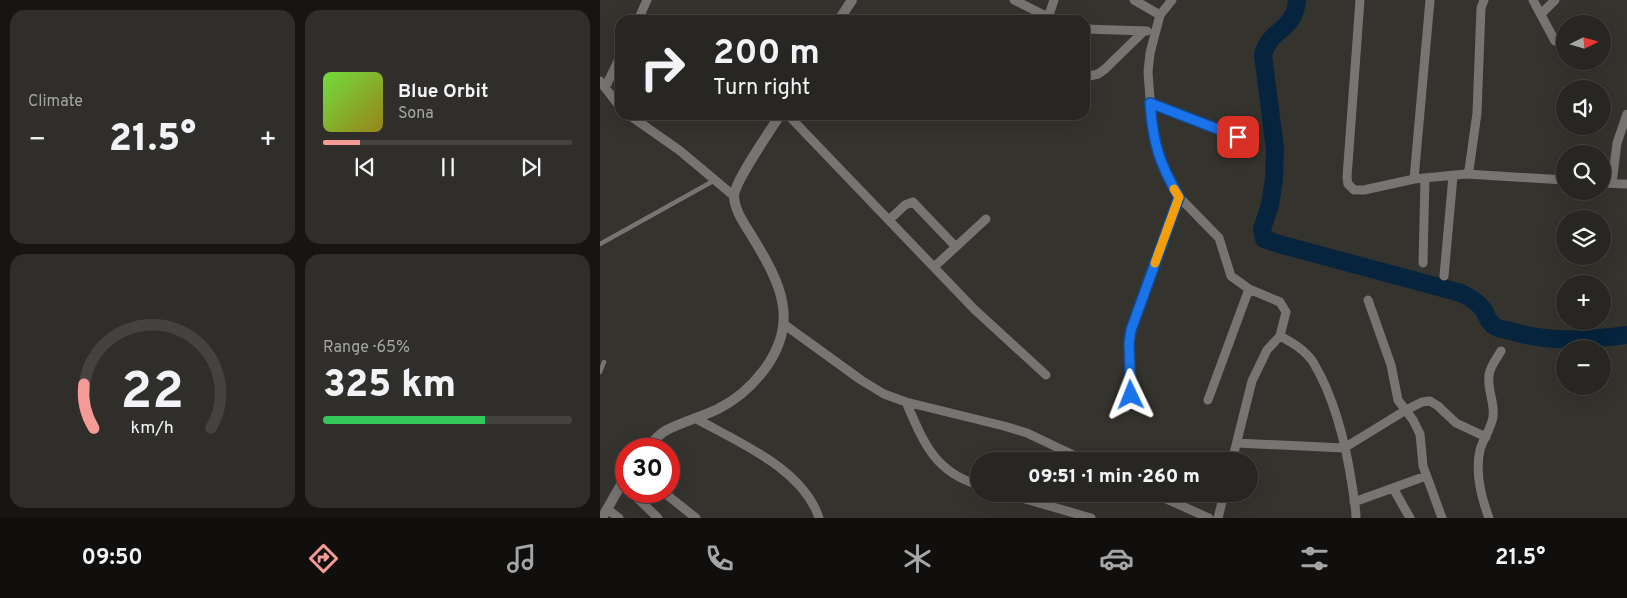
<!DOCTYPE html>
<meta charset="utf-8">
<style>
body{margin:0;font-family:Overpass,sans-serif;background:#302e2a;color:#f1f3f6;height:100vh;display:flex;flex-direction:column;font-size:19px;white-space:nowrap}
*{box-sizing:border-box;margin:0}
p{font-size:16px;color:#a5a5a5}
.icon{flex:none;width:28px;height:28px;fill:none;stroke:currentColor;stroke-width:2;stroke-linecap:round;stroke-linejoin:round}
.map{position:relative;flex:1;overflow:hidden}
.panel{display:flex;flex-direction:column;gap:10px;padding:10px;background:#161513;width:600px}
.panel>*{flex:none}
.top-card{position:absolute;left:15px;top:15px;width:475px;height:105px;border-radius:15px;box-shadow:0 5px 20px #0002,0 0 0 1px #444340;background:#282622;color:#f1f3f6;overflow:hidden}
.needle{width:32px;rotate:85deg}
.fabs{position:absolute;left:956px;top:15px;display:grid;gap:10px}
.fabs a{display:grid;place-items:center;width:55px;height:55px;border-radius:50%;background:#282622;box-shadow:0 5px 20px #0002,0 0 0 1px #444340;font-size:25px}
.speed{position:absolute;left:15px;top:438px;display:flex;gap:10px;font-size:25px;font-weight:700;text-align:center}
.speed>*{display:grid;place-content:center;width:65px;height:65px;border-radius:50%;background:#282622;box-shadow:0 5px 20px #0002,0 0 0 1px #444340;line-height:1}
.speed .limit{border:8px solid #d22;background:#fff;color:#111}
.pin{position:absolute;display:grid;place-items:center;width:42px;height:42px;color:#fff;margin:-21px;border-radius:10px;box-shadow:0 2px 8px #0006}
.me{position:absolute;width:55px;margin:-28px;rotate:358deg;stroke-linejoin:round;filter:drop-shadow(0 0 4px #0008)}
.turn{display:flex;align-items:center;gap:18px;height:105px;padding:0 15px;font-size:22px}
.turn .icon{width:65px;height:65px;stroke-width:2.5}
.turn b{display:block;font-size:35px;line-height:42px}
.big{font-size:38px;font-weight:800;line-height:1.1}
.panel .tile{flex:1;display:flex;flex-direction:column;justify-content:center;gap:8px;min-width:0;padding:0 18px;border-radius:15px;background:#302e2a}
.panel .dial{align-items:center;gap:0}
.dial svg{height:130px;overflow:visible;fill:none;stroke:#444340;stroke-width:7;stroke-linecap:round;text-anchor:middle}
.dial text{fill:#f1f3f6;stroke:none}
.song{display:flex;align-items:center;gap:15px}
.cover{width:60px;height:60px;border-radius:8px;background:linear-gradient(135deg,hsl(100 70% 55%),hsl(50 70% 35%))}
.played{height:5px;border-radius:2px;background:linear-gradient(90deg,#f59b96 15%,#444340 15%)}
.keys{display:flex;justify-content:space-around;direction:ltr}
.heat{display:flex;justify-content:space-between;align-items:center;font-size:28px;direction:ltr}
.charge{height:8px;border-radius:4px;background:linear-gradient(90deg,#34c759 65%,#444340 0)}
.panel .tiles{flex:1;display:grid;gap:10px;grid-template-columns:repeat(2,1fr)}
.trip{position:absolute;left:370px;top:452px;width:288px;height:50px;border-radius:25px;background:#282622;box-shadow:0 5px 20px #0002,0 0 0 1px #444340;font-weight:800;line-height:50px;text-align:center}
.tab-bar{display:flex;height:80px;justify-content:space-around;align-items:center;background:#100f0e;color:#a5a5a5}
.tab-bar .icon{width:35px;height:35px}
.tab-bar .active{color:#f59b96}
.tab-bar b{font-size:22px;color:#f1f3f6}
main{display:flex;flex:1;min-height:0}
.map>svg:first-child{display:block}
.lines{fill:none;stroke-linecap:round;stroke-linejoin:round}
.river{stroke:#06243e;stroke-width:18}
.service{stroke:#777473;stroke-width:4.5}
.minor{stroke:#777473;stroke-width:9}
.tertiary{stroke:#777473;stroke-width:10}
.route-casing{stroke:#114b97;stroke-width:12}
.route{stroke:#1a73e8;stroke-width:9}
.slow{stroke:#f59e0b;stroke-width:9}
</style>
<main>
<section class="panel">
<div class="tiles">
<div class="tile"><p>Climate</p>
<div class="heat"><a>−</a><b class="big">21.5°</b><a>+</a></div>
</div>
<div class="tile">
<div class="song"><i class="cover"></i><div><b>Blue Orbit</b><p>Sona</p></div></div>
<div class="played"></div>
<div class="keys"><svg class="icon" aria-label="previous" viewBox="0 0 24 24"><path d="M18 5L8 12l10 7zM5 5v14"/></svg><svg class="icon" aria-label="pause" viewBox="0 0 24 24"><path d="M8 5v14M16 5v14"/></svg><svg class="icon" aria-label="next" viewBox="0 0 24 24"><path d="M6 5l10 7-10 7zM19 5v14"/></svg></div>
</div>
<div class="tile dial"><svg viewBox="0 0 100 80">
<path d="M14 69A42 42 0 1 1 86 69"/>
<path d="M14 69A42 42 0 0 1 8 42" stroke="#f59b96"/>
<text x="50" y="56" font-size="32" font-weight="700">22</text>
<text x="50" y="72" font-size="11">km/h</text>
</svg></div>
<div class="tile"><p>Range · 65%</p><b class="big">325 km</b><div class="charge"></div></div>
</div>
</section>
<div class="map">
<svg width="1027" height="518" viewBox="0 0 1027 518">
<rect width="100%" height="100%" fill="#35332e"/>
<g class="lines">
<path class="river" d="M697,0C695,31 669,29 663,55L675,149L674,179L670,205L662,229L664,239L679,244L861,293C869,297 877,301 883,309C887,315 888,323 896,327C900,329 906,330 911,331C949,343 988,340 1027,335"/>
<path class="service" d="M0,244L115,180
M0,372L4,362"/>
<path class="minor" d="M414,0L454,20
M534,0L560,15
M572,0L560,15L550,53L548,72L552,126L558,156L579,197L619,238L631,276L649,289L680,302L686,312L680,336
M760,0L747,177L748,184L754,190H764L814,179L866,174L869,170L877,113L881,8L884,0
M933,0L955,41
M941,14L955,0
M448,18L454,0
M38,20L47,0
M485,29L547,31
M485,77L498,74L505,69L544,31
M0,81L20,107
M5,88L20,57
M550,103L638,137
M29,115L79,150L134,196
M188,115L374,309L446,375
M866,174L965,180
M814,179L830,0
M1002,183L1027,184
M1012,183L1017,143L1027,114
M289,220L305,205L313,202L356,247
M823,263L825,178
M334,267L386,219
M844,276L853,176
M768,300L791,365L798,400L813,420L820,434L823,466L842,518
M185,325L261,380L284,394L306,402L404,426L427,433L486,461
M608,400L649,289
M306,402C323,441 334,472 379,485
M526,408C536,382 527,357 531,330L579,197
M95,418C137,442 203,468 219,518
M637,443L744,448L806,410L822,402L830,401L838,406L856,423L886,437
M632,461L652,381L667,350L680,336C693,343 705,350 713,362C735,398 747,450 753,491C754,500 756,509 756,518
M793,488L810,518
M30,491L58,518
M62,491L96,518
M408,494L491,518
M555,494L609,518
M754,502L826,476
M7,509L19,518
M618,518L624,494
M889,518C881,497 875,472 880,450C883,439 891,429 893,417C895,403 887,389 889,375C890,366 897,358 901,351"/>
<path class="tertiary" d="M239,20L252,0
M46,449C52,443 58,435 65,431C82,422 101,417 118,409C136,400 152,386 164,370C200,322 181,284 153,238C146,226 135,212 134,197C133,183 171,130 180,115
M2,518L26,476"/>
</g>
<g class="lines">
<defs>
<path id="route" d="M531,395L529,344L531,330L579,197C559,163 553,143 550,103L638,137"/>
</defs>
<use href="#route" class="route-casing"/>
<use href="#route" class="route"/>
<path class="slow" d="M555,263L579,197L574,189"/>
</g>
</svg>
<div class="fabs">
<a><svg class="needle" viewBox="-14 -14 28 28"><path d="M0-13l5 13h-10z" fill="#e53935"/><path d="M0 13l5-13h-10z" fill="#a5a5a5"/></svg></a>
<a><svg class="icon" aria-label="sound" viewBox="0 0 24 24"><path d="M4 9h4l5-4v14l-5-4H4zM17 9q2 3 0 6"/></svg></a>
<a><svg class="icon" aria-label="search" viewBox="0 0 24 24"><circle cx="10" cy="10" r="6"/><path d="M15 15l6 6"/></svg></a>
<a><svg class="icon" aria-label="layers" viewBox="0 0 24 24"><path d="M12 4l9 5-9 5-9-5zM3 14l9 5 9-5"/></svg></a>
<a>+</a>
<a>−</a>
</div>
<div class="speed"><div class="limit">30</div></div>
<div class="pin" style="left:638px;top:137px;background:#d93025"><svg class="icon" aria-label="arrive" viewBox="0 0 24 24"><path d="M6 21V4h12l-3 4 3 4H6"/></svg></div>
<svg class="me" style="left:531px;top:395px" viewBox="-20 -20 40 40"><path d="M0-17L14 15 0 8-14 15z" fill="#1a73e8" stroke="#fff" stroke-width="4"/></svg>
<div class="trip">09:51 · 1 min · 260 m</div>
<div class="top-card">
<div class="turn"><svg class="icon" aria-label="right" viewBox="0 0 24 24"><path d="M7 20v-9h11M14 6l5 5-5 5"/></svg><div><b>200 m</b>Turn right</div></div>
</div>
</div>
</main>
<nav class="tab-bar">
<b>09:50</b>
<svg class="icon active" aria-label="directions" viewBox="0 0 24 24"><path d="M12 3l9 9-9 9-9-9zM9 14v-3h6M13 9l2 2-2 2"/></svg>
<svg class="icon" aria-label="music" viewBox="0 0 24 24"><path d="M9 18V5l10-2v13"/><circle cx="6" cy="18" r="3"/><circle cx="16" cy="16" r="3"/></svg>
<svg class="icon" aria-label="phone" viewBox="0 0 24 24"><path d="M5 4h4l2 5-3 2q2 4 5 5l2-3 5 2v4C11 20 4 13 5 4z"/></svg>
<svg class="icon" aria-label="climate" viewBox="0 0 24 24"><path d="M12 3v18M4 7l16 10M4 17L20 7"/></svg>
<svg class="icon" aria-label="car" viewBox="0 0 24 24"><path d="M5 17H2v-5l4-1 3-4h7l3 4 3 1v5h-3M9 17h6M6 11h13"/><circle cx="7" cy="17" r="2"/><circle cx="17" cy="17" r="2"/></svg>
<svg class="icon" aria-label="filters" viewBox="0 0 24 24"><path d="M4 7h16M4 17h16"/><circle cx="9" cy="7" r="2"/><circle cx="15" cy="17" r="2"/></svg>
<b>21.5°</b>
</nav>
